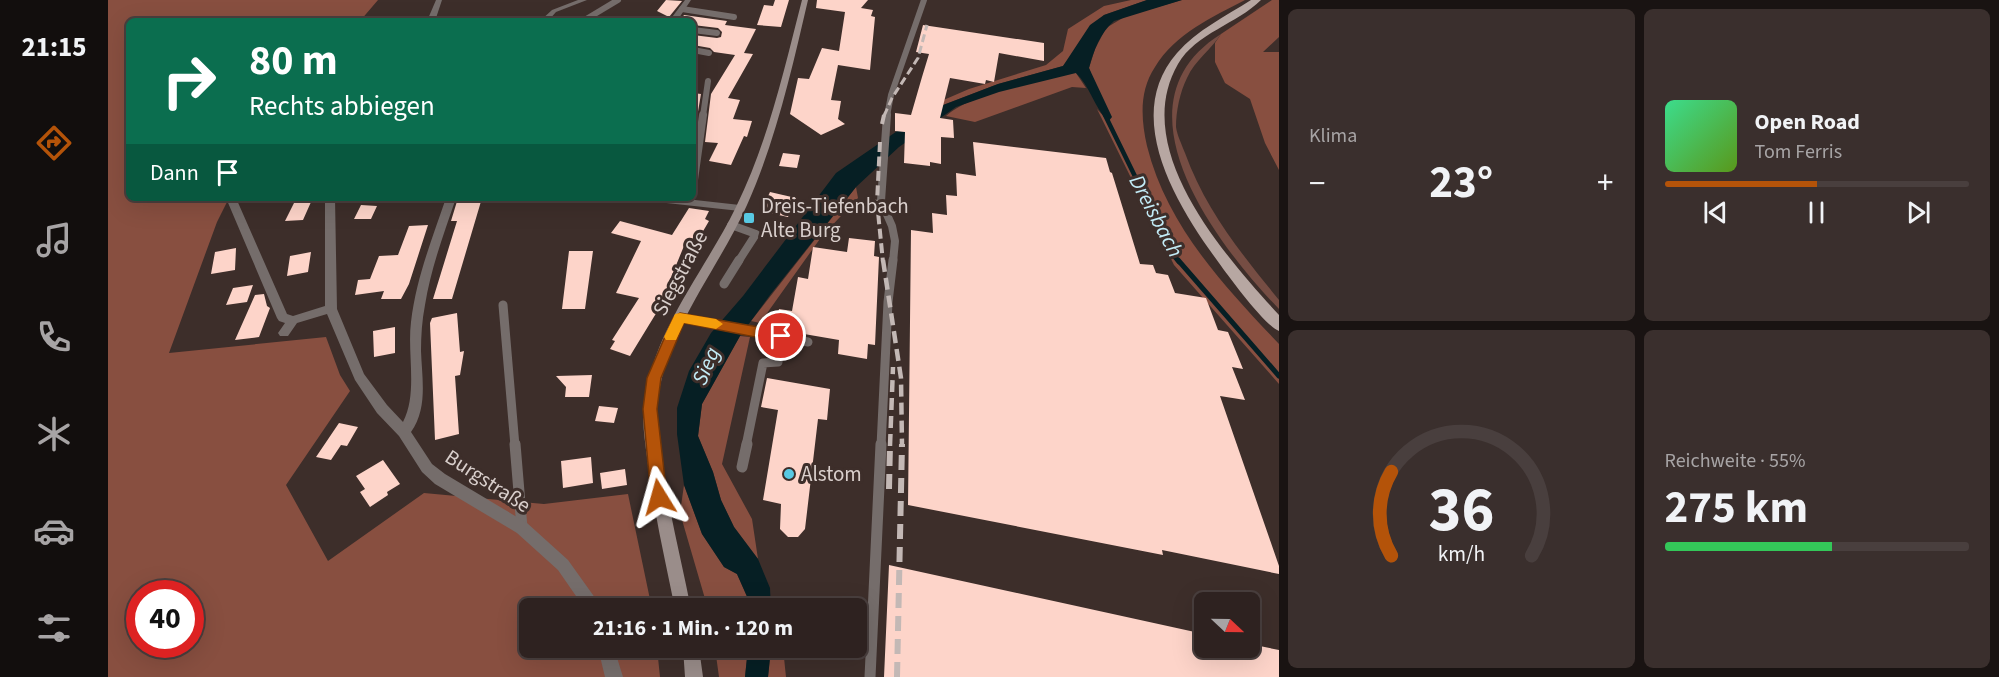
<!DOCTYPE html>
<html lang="de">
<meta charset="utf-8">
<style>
body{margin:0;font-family:"Source Sans 3",sans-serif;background:#3a2f2d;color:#f1f3f6;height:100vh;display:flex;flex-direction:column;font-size:22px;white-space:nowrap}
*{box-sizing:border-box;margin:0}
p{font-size:20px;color:#a7a4a5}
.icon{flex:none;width:33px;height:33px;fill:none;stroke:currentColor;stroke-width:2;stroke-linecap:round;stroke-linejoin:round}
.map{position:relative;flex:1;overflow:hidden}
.drawer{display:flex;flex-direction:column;gap:9px;padding:9px;background:#191312;width:720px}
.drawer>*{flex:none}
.top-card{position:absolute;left:18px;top:18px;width:570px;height:183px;border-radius:9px;box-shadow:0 6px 24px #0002,0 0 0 2px #493f3e;background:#0b6e4f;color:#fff;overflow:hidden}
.needle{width:39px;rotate:112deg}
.tools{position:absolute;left:1086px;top:592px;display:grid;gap:12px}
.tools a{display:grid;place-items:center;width:66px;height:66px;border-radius:9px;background:#2e2220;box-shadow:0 6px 24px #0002,0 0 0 2px #493f3e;font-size:30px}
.speed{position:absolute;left:18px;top:580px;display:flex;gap:12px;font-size:30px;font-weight:700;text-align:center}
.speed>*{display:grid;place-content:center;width:78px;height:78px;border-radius:50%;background:#2e2220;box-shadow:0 6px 24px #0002,0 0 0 2px #493f3e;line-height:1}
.speed .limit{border:9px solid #d22;background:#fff;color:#111}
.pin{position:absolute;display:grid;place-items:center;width:51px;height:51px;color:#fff;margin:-26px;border:3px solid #fff;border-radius:50%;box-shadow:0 2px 6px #0007}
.me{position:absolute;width:66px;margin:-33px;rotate:352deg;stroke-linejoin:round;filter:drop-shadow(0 0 4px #0008)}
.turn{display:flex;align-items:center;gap:21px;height:126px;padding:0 24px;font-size:27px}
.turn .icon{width:78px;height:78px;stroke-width:2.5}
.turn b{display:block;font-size:42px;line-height:51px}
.then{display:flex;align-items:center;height:57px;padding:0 24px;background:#0003;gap:12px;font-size:22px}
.big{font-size:45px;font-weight:700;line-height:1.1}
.drawer .widget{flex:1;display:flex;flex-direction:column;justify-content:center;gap:9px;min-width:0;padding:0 21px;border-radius:9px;background:#3a2f2d}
.drawer .dial{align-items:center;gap:0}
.dial svg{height:156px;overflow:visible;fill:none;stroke:#493f3e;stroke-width:7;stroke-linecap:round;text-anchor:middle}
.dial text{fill:#f1f3f6;stroke:none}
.song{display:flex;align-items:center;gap:18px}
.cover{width:72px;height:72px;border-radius:9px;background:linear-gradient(135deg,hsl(150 70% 55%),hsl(90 70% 35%))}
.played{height:6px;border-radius:3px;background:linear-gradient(90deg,#b45309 50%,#493f3e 50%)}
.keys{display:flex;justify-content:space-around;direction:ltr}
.heat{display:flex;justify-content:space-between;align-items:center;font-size:33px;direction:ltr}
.charge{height:9px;border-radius:4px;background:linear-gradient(90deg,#34c759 55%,#493f3e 0)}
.drawer .tiles{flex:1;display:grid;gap:9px;grid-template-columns:repeat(2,1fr)}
.trip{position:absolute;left:411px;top:598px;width:348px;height:60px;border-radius:9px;background:#2e2220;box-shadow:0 6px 24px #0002,0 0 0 2px #493f3e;font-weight:700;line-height:60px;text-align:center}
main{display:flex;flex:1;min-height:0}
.dock{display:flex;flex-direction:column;width:108px;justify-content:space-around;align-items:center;background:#120e0d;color:#a7a4a5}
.dock .icon{width:42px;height:42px}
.dock .current{color:#b45309}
.dock b{font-size:27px;color:#f1f3f6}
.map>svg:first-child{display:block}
.green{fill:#764d43}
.forest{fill:#884f40;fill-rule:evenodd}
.water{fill:#061f24}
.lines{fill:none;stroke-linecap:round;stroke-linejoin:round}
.stream-far1{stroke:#061f24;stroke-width:4.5}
.stream{stroke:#061f24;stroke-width:5}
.building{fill:#fdd4c9}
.lane-far3{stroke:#756d6b;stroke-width:6}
.lane-far2{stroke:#756d6b;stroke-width:8}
.lane-far1{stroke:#756d6b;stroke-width:9}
.lane{stroke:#756d6b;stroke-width:11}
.street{fill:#756d6b;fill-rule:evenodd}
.secondary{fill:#9a8d8a;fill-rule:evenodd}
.primary{fill:#b7a7a2;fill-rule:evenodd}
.rail-far3{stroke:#c3b8b5;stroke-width:3;stroke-dasharray:8 4;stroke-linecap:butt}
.rail-far2{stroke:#c3b8b5;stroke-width:4;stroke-dasharray:10 4.5;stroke-linecap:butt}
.rail-far1{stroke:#c3b8b5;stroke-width:4.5;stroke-dasharray:12 6;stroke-linecap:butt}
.rail{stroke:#c3b8b5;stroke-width:6;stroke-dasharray:15 8;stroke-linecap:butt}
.route{fill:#b45309;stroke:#753606;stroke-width:1.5}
.slow{fill:#f59e0b}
.poi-dot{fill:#58c9e3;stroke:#3d2e2a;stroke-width:2}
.labels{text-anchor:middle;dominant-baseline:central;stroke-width:6;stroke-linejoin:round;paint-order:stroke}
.poi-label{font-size:21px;fill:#d9cfcc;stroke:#3d2e2a;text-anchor:start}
.street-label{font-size:21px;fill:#d9cfcc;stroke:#3d2e2a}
.water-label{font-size:22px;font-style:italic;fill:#c3ecf7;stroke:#3d2e2a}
</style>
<main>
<nav class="dock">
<b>21:15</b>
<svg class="icon current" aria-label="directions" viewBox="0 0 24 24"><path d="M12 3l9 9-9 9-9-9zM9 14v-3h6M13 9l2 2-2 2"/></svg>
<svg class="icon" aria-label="music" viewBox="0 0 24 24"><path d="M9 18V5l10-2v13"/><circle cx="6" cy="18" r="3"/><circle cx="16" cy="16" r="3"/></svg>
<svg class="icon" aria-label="phone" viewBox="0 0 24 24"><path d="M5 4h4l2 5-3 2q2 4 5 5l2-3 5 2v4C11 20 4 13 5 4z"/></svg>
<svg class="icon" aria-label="climate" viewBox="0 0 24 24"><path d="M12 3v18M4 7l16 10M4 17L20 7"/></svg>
<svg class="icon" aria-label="car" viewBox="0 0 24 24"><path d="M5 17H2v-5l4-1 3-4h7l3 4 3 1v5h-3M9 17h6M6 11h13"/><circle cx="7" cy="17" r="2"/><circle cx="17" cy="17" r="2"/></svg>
<svg class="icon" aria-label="filters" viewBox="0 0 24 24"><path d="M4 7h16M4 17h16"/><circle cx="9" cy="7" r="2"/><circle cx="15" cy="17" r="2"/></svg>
</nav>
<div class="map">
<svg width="1171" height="677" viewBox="0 0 1171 677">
<rect width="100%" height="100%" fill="#3d2e2a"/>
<path class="green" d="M1113,34C1103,50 1087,60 1079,78C1072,92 1068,111 1068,127C1069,135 1074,145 1077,153C1098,211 1133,253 1171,300V309C1108,244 1001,104 1113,34Z"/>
<path class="forest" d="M0,0H270L252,21H21V198H121L109,222L61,353L218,337L232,375L242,391L178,485L220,561L316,493L436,504L520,494L544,609H422V648H549L552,677H0ZM32,594H82V645H32Z
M1023,0H1039L996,15L955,66L890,84L835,105L810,111L861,89L938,65L955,51L960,29L996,6Z
M1074,0H1137C1104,17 1067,34 1047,67C1031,91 1033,119 1039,146C1059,226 1116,286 1171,344V384L1066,265L989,109L1000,121L981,68L987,49L998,28L1018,16Z
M1164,0H1171V37L1155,52H1171V170L1157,143L1142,99L1117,83L1107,62V43L1113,34Z
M962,72L968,73L978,88L964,87L867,122L838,116C864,93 927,83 962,72Z
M748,187L750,198L714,236L652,323L643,321Z
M632,336L642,337L614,464L644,519L650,559L626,527L613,500L605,472L590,436L594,404Z
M576,485L594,534L616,567L629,574L641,601V609H600L572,513Z
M607,648H640L637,677H611Z
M663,648H675L678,677H660Z"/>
<path class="water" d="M1039,0H1074L1006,21C992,33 986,50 981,68L1004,117L1000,122C986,106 981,85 968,73L891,92L848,107L791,147L748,187L662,295L632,336L594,404L590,436L605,472L613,500L626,527L650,559L662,588L663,609H641V601L629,574L616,567L594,534L576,485L569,434V408L581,371L603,333L635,296L728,173L817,112L890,84L955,66L982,25L996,15Z
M640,648H663L660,677H637Z"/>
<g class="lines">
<path class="stream-far1" d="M997,115L1066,256L1071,262"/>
<path class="stream" d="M1070,260L1171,376"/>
</g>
<path class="building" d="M558,0L574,1L561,17L549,11Z
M667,0H681L673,27L649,25L656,5L665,6Z
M709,0H760L753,8L765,10L763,16L767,17L762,70L730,65L723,100L733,101L730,119L737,124L713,135L682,114L690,78L701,79L714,48L731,51L737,12L708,8Z
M576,15L619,21L617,25L648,29L636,53L645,54L620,98L632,100L625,119L644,121L639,137L636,136L623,165L601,161L610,143L597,142L603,94L627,55L606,52L602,48L585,45V35L609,38L613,37L614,32L610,28L585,25V21H572Z
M815,25L936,43V61L891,53L886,82L878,80L877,84L842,78L832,118L845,120L846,138L833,137V164L822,162V166L796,163L797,132L787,131V113L803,115L814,77L821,54L808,52Z
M585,93L593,94L585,141Z
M865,142L998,158L1002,172L1004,173L1032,264L1045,265L1048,273L1060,275L1067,293L1098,298L1110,330L1120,332L1135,369L1124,367L1137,400L1112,396L1171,566V574L1054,550L1055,555L800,505L803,230L825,233L824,213L839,215L838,195L849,196L848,173L868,176Z
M675,153L692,155L689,168L671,166Z
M662,192L688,198L680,217L653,211Z
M350,198H374L344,299H325L349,221H343Z
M203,202L195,220L177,221L186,203Z
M253,205L269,206L263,219H246Z
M581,208L601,211L597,219L601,221L594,233L589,232L583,242L578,241L560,285H562L555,302L522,356L502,349L507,341L504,340L531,298L508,293L533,241L503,233L512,221L564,235Z
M320,225L301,284L293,299H273L276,291L247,295L250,280L262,279L271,256L290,255L301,226Z
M741,238L767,241L766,256L771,257L767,345L760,344L759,359L730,354L731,340L667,329L671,309L684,311L690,277L700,279L705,247L739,252Z
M128,248L127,270L103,274L107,252Z
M461,251H485L477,309H454Z
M203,252L200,272L179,276L182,256Z
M145,285L139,302L118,305L125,288Z
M156,294L159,306L162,308L151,337L127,340L147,295Z
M349,313L352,352L356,351L352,375L347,376L351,434L327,440L322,323L324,318Z
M287,327V353L266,357L265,331Z
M484,375L481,397H457L458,387L448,376Z
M659,378L722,389L719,420L710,419L697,529L690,537H680L672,529L673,504L655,500L670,410L653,407Z
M491,406L510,408L506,423L487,421Z
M231,423L250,427L239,446L233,445L223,460L208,457Z
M483,457L485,483L455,488L453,461Z
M275,460L292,484L279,492L280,495L262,507L252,492L257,489L248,476Z
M517,469L519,485L494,489L492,473Z
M781,565L1096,634V648H1142V644L1171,650V677H776Z"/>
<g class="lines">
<path class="lane-far3" d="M574,9L626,17
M475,21L510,0
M585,30L609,33
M585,50L601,53
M595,116L600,81
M779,116L783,95L816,0"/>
<path class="lane-far2" d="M779,115L773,201L784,226L787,241L785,262
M585,187L595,115
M623,225L648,234L630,262"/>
<path class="lane-far1" d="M616,284L631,260
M395,305L407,446
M572,318L700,342
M638,446L655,363L670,362L673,336
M773,446L780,302L785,260"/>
<path class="lane" d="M407,444L414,528
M634,467L639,444
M762,677L773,444"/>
<path class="street" d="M328,0H334L327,21H319Z
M470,0H479L448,12L440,21H432L444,10Z
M577,0H583L569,21H561Z
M118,198H128L179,314L185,316L217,306V198H227L229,309L256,374L279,405L295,422C310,393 299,354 303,322C308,279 324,239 338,198H348C336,233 323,268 317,305C314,320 313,336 313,351C314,379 320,408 303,432L324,464L337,474L419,523L460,560L495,609H477L450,570L409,533L327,484L314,472L291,436L269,413L247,380L219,314L189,323L180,336H172L170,333L177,323L171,321L169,318Z
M535,198H569L632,205L637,208L632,211L540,201Z
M490,648H506L515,677H497Z"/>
<path class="secondary" d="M694,0H700C684,69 668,140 639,205C609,272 556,331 549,407C547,424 551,441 553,457C560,508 573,558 583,609H567C557,559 545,508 539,457C537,441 534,424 536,408C543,332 596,273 628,207C660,142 676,70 694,0Z
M575,648H591L595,677H577Z"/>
<path class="primary" d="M1143,0H1153C1129,24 1088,33 1070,64C1021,149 1117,256 1171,315V331C1157,326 1121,277 1111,263C1070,207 1013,117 1069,53C1089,30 1118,16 1143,0Z"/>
<path class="rail-far3" d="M776,116L784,98L810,58L819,25"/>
<path class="rail-far2" d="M774,124L776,115
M772,142L769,202L775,262"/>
<path class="rail-far1" d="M775,260L793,378L794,446
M782,446L785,367"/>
<path class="rail" d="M781,489L782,444
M789,677L794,444"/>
</g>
<path class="route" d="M572,313L673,331L680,336L673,342L576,323L553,378L549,409L559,497L557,503L551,505L545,503L543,497L535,409L539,378L565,318Z"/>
<path class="slow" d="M572,313L608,319L615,324L608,329L576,323L568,340H558L556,337L567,314Z"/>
<g class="poi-dot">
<rect x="635" y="212" width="12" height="12" rx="3"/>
<circle cx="681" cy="474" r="6"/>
</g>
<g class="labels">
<g class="poi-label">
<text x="653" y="206">Dreis-Tiefenbach<tspan x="653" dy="24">Alte Burg</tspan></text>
<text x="693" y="474">Alstom</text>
</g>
<g class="street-label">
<text transform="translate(572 273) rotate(-62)">Siegstraße</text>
<text transform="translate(380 481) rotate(33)">Burgstraße</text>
</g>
<g class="water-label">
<text transform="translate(1048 216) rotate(62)">Dreisbach</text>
<text transform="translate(598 366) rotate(-67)">Sieg</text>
</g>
</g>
</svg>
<div class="tools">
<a><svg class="needle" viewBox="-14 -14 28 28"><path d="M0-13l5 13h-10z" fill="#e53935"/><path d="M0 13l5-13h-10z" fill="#a7a4a5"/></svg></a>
</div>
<div class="speed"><div class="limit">40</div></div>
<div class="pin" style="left:673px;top:336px;background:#d93025"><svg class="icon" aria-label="arrive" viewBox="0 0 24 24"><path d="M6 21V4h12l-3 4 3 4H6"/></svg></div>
<svg class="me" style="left:551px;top:497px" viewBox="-20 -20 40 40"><path d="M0-17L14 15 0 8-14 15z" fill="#b45309" stroke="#fff" stroke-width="4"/></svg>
<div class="trip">21:16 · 1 Min. · 120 m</div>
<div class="top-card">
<div class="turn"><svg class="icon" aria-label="right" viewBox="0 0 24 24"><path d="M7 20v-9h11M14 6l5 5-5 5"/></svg><div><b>80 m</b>Rechts abbiegen</div></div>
<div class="then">Dann<svg class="icon" aria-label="arrive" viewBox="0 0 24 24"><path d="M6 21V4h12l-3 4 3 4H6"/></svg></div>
</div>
</div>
<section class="drawer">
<div class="tiles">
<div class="widget"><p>Klima</p>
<div class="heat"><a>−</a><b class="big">23°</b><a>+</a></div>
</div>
<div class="widget">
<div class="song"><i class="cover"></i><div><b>Open Road</b><p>Tom Ferris</p></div></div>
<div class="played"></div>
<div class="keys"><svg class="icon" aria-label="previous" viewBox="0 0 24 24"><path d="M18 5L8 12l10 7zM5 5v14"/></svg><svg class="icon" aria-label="pause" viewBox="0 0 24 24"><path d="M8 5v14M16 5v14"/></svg><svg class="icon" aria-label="next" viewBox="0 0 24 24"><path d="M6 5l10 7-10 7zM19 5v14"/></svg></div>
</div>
<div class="widget dial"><svg viewBox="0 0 100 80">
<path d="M14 69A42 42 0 1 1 86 69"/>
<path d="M14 69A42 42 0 0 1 14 26" stroke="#b45309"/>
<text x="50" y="56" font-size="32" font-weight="700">36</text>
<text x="50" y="72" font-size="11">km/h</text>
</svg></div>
<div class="widget"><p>Reichweite · 55%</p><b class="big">275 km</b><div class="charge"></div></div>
</div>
</section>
</main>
